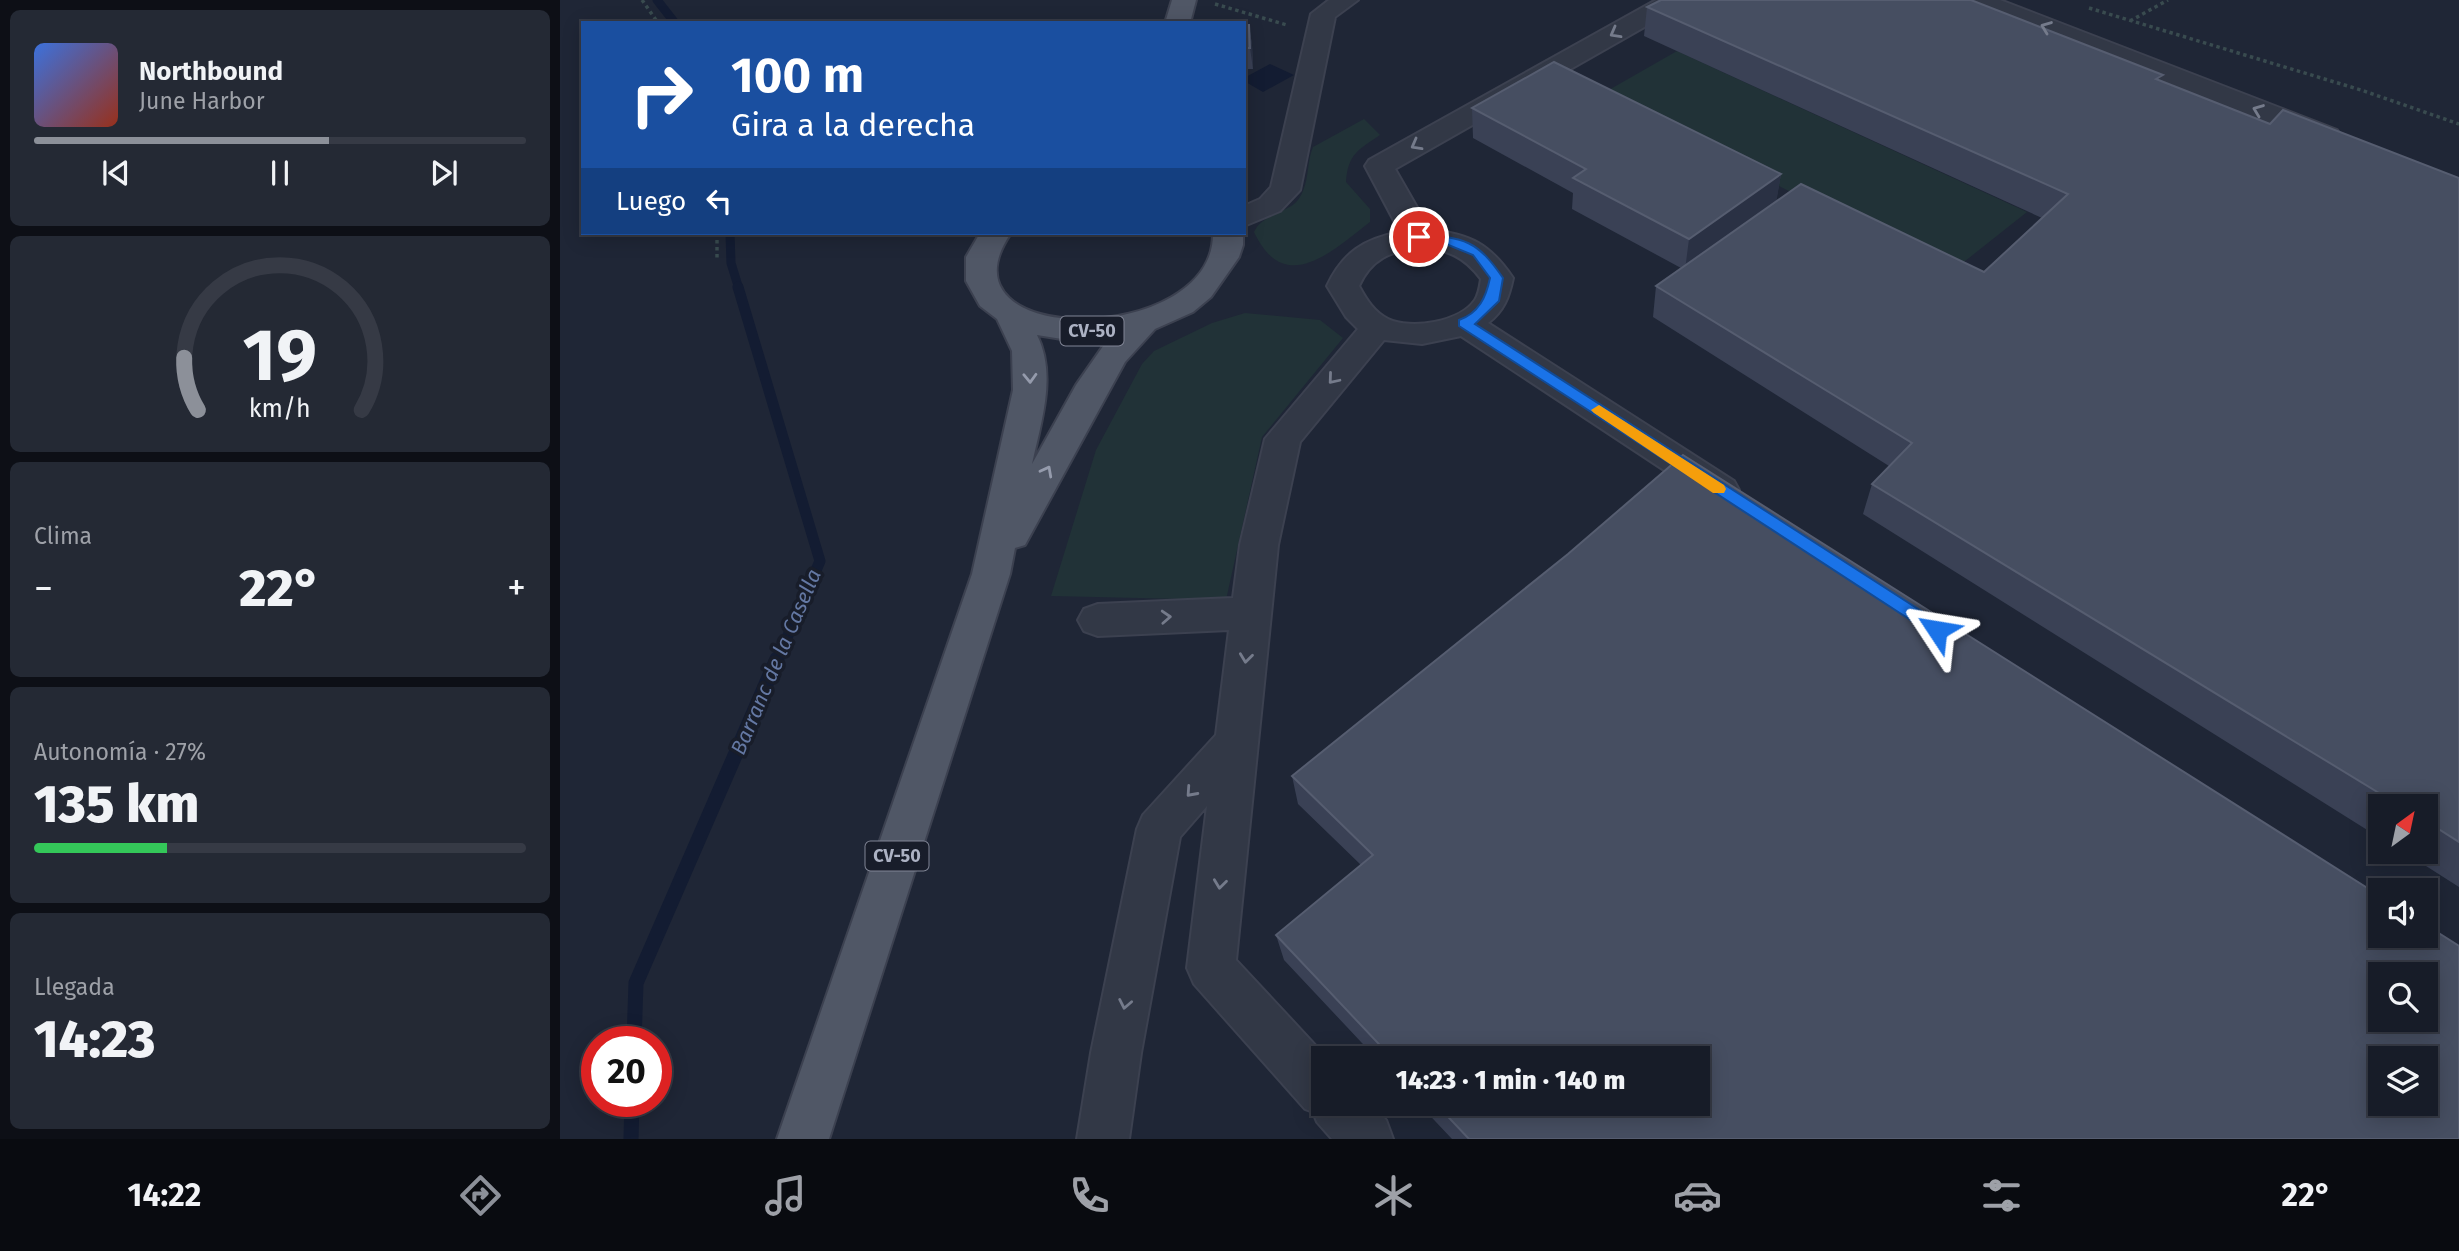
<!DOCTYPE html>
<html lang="es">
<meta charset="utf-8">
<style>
body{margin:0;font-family:"Fira Sans",sans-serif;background:#242934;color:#f1f3f6;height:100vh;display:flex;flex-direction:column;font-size:26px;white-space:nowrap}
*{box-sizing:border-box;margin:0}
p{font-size:23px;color:#9ea1a8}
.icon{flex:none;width:38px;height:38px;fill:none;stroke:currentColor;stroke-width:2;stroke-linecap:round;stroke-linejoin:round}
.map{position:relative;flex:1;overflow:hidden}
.drawer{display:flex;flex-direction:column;gap:10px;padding:10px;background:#0d0f16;width:560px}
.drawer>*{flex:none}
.hud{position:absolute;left:21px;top:21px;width:665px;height:214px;border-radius:0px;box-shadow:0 4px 18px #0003,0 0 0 2px #363a45;background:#1a4fa0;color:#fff;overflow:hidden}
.needle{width:46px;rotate:33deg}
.controls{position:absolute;left:1808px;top:794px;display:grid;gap:14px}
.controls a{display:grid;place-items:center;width:70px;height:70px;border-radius:0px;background:#171c28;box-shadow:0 4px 18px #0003,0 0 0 2px #363a45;font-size:35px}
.speed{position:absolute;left:21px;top:1026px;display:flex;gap:14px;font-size:35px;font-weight:700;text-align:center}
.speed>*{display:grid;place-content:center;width:91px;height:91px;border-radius:50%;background:#171c28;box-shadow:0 4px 18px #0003,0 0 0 2px #363a45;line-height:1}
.speed .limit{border:10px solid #d22;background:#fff;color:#111}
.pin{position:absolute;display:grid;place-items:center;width:60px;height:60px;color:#fff;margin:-30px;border:4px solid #fff;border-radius:50%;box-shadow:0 2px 7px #0007}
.me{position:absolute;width:77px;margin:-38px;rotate:303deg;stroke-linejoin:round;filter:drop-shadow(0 0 5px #0008)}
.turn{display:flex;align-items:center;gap:24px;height:147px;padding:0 35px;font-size:32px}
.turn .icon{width:91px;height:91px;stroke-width:2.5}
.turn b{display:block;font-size:49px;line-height:60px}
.then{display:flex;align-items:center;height:66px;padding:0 35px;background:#0003;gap:14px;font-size:26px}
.big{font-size:52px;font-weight:800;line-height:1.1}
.drawer .tile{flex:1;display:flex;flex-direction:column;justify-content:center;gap:10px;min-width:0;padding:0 24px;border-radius:10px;background:#242934}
.drawer .dial{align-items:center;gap:0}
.dial svg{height:182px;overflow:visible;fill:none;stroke:#363a45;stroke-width:7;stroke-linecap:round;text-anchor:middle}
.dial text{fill:#f1f3f6;stroke:none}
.song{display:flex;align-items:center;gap:21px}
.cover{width:84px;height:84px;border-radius:10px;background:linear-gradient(135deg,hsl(220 70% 55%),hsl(10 70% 35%))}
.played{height:7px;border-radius:4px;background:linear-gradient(90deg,#8c9099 60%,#363a45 60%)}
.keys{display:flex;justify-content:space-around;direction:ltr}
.heat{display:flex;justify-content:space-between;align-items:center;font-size:38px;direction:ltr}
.charge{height:10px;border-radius:5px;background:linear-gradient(90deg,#34c759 27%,#363a45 0)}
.trip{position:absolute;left:751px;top:1046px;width:399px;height:70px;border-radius:0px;background:#171c28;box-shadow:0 4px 18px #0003,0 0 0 2px #363a45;font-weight:800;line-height:70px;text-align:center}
.tabs{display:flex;height:112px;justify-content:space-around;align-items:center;background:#090b10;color:#9ea1a8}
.tabs .icon{width:49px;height:49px}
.tabs .current{color:#8c9099}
.tabs b{font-size:32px;color:#f1f3f6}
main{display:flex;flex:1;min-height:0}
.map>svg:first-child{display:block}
.green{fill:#213237}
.water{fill:#131c32}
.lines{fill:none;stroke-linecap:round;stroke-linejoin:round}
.stream-far2{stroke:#131c32;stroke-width:9}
.stream-far1{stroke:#131c32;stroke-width:11}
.stream{stroke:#131c32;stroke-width:15}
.minor-casing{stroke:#3c4150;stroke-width:4}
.major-casing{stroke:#3c4150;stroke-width:4}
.path{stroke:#394b4f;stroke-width:3.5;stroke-dasharray:3.5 3.5;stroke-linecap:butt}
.minor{fill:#323846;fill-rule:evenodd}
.major{fill:#505766;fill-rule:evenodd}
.wall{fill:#3a4155}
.shaded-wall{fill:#2a3144}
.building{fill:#464e61;stroke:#565d70;stroke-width:2;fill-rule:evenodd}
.oneway{stroke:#757b8b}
.oneway2{stroke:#959bac}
.route{fill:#1a73e8;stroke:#114b97;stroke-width:2}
.slow{fill:#f59e0b}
.labels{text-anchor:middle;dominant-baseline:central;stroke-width:7;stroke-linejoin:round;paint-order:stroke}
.shield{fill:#181d2a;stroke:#808595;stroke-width:2}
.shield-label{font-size:18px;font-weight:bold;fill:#acb2c3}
.water-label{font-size:21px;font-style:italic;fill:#6478a3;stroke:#181d2a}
</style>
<main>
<section class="drawer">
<div class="tile">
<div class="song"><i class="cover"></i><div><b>Northbound</b><p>June Harbor</p></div></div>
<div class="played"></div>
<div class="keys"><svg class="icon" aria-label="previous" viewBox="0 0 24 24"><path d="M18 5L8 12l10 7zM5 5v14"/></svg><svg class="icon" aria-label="pause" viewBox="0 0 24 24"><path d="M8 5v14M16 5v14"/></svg><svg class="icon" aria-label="next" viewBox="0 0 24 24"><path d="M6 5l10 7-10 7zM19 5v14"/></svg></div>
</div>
<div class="tile dial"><svg viewBox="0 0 100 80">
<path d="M14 69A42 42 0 1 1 86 69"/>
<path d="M14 69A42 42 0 0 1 8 46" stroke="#8c9099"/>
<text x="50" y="56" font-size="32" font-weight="700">19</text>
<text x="50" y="72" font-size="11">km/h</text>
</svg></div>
<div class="tile"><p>Clima</p>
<div class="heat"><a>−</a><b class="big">22°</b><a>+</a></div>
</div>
<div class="tile"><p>Autonomía · 27%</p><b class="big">135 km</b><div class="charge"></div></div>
<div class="tile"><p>Llegada</p><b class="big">14:23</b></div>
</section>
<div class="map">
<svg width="1899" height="1139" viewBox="0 0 1899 1139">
<rect width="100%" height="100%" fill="#1f2636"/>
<path class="green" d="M1117,51L1467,212L1390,273L1040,95Z
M804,119L820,135C798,150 788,154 786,182L810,209V222C773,250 725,298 694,232C702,214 726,214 738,200C750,184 746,164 753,147Z
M685,313L760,320L783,338L702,437L666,600L491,596L536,450L582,364L594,351L652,323Z"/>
<path class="water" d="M710,64L734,75L703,92L684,81V78Z"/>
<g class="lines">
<path class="stream-far2" d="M97,0L115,23
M170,233L171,263L179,289"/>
<path class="stream-far1" d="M178,287L260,561L217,661"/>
<path class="stream" d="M74,1041L76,983L217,659
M71,1139L72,1101"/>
<defs>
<path id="minor" d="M769,0H798L775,17L740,190L720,211L684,226V206L700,199L711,187L751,14Z
M1096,0H1126L1123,5L835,169L870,230C910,234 930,244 953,278C949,297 944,311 928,323L1174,481L1179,490L1174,499L1161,503L1148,499L901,336L862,344L824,340L740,442L718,545L676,960L768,1059H763V1104H811L826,1120L833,1139H772L757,1122L753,1112L745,1109L634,984L627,968L647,806L620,837L581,1053L569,1139H517L531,1053L577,829L583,815L656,735L669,630L538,636L524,631L518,620L524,609L538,604L673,598L680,545L705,439L798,329L786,317L767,286C783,252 804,239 840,232L805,166L809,160ZM859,247C887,250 903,255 921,279C920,286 919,294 915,300C900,322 851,330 828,319C814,312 806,299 799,286C811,259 831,251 859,247Z
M1406,0H1440L1777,130L1781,136L1777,142L1767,144L1757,142L1409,5Z"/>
<path id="major" d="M612,0H636L630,23H605Z
M420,233H451C371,349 655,347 653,233H683V245L679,257L651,297L633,312L595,329L565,362L465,545L455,548L450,574L269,1139H217L412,574L453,390L452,351L437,319L420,306L406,281V257ZM477,335L508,340L548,339L516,385L472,464C481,422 497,375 477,335Z"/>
</defs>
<use href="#minor" class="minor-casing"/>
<use href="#major" class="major-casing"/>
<path class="path" d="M82,0L98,23
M655,4L727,25
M1529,8L1801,90L1899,124
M1570,21L1608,0
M157,233V260"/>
<use href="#minor" class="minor"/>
<use href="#major" class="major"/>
</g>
<path class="wall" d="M1087,7L1600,81L1710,124L1899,178V887L1844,852H1866V807H1820V838L1303,514L1312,484L1329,466L1093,317L1096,286L1121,268L1012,209L1013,193L913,138L912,108L1221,174L1216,201L1424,272L1482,218L1084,36Z
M684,25H689L692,45L693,69H684Z
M732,776L1899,1139H892L859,1104H1138V1059H817L724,960L716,935L801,865L738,804Z"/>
<path class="shaded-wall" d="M689,25L692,45L693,69L690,48Z
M1221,174L1216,204L1125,270L1129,239Z"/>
<path class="building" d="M1101,0H1411L1603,75L1596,79L1710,124L1723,110L1899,178V842L1866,821V807H1842L1312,484L1352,443L1096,286L1241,184L1424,272L1508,194L1087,7Z
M684,25H689L690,48H684Z
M994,62L1221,174L1129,239L1013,178L1026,169L912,108Z
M1123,455L1820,896V936H1866V925L1899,946V1139H909L876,1104H1138V1059H833L716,935L813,855L732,776L1008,554ZM1820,975H1866V1020H1820ZM1820,1059H1866V1104H1820Z"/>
<defs><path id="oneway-chevron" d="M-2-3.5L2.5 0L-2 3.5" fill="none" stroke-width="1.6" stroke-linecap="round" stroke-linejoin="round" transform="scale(1.75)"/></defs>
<g class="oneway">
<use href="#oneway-chevron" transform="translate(1486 27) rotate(-159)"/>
<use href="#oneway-chevron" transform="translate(1055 33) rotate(151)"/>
<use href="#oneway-chevron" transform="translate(1698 110) rotate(-159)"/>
<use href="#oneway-chevron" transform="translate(856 145) rotate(151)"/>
<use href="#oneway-chevron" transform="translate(773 379) rotate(130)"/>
<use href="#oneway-chevron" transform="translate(606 617) rotate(-3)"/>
<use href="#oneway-chevron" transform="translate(686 658) rotate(97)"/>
<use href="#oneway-chevron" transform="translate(631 792) rotate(132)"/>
<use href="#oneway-chevron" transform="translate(660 884) rotate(97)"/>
<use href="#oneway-chevron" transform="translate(565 1004) rotate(101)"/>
</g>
<g class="oneway2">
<use href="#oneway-chevron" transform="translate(470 378) rotate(88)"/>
<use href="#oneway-chevron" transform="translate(487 471) rotate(-62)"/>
</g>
<path class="route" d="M859,234C905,238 917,240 943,278L939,301L915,324L1383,625L1386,630L1383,634H1372L899,326V320C919,313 926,297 930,278L913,255L886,244L855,240V235Z"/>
<path class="slow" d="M1039,405L1164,485L1166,489L1164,493H1153L1034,413L1031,410Z"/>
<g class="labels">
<g class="shield">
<rect x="500.5" y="316.5" width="63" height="29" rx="5"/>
<rect x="305.5" y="841.5" width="63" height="29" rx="5"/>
</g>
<g class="shield-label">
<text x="532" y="331">CV-50</text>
<text x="337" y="856">CV-50</text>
</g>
<g class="water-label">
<text transform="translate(216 662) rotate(-67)">Barranc de la Casella</text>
</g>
</g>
</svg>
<div class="controls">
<a><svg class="needle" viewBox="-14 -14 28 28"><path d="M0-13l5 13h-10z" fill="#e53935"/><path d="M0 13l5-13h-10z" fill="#9ea1a8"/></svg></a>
<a><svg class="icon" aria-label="sound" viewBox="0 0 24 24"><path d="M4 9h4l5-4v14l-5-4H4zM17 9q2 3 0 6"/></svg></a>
<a><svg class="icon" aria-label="search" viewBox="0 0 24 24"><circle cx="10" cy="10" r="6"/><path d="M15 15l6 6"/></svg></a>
<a><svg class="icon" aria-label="layers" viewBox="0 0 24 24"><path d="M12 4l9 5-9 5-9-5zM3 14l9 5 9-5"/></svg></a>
</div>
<div class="speed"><div class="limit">20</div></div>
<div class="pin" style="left:859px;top:237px;background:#d93025"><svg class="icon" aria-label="arrive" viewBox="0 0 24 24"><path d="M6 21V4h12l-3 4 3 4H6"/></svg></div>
<svg class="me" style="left:1377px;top:630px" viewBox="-20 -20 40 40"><path d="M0-17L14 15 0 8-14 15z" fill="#1a73e8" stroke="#fff" stroke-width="4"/></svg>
<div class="trip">14:23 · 1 min · 140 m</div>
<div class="hud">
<div class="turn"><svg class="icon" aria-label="right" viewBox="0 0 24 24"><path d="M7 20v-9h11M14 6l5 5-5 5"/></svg><div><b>100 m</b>Gira a la derecha</div></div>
<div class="then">Luego<svg class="icon" aria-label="left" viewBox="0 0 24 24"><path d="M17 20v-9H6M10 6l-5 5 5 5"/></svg></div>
</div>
</div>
</main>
<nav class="tabs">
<b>14:22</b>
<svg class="icon current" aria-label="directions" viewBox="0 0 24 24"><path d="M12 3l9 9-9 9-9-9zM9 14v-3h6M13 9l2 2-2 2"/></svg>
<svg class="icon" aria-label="music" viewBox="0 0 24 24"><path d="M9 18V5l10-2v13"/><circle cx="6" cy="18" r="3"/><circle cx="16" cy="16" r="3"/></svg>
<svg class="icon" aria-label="phone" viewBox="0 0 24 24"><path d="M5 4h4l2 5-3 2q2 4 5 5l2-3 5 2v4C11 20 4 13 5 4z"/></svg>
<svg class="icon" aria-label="climate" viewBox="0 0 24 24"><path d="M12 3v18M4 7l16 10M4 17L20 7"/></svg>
<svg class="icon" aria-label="car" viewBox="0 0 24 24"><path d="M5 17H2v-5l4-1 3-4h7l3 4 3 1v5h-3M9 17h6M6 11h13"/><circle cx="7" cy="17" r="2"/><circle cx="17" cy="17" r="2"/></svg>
<svg class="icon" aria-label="filters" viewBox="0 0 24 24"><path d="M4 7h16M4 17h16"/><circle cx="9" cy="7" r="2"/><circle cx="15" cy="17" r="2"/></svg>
<b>22°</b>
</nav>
